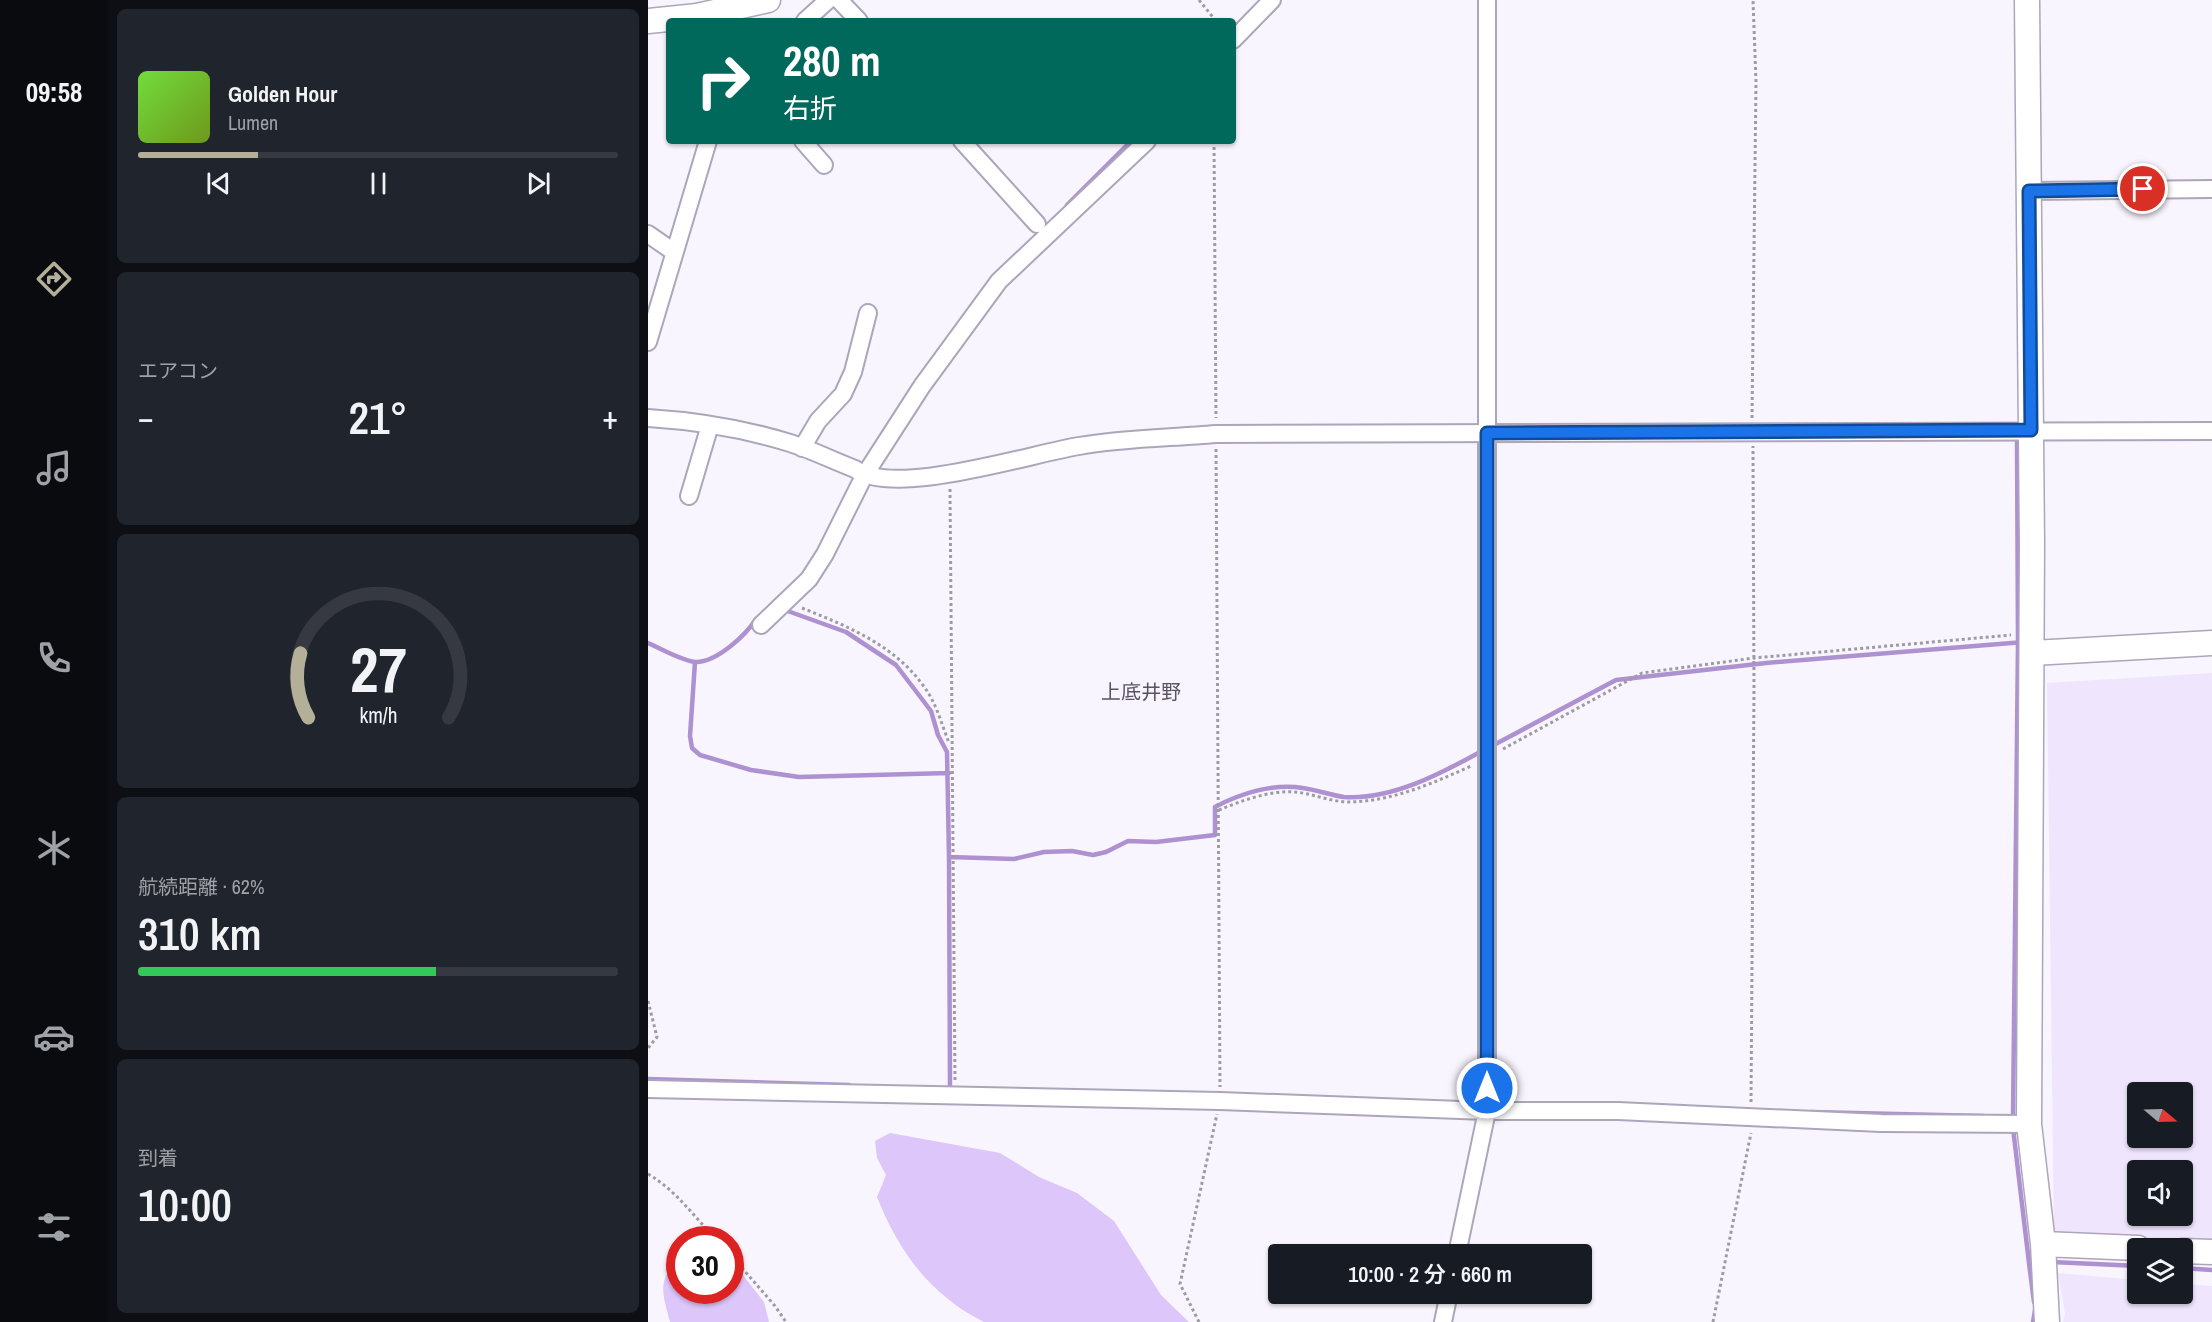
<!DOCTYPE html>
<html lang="ja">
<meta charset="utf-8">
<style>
body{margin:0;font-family:"Archivo Narrow","Noto Sans JP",sans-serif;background:#20242c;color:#f1f3f6;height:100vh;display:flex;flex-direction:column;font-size:22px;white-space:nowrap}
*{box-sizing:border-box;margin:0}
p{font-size:20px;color:#9ea1a6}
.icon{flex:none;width:33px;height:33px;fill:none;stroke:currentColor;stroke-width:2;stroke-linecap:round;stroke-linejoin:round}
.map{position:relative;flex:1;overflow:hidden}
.sheet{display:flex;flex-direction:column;gap:9px;padding:9px;background:#0d0f14;width:540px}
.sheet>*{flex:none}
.top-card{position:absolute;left:18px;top:18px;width:570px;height:126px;border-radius:6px;box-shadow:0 2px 4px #0004;background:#00695c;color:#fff;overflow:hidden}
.needle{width:39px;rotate:109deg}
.fabs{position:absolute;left:1479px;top:1082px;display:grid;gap:12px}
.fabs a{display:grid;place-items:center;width:66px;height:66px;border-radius:6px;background:#171b24;box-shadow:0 2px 4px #0004;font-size:30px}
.speed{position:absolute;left:18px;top:1226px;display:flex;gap:12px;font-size:30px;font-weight:700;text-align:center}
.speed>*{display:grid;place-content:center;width:78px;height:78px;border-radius:50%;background:#171b24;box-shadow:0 2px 4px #0004;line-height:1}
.speed .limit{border:9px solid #d22;background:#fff;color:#111}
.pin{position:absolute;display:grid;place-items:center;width:51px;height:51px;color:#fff;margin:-26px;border:3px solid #fff;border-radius:50%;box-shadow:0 2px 6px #0007}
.me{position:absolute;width:66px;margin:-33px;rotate:0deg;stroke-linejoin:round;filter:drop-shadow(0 0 4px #0008)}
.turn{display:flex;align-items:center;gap:21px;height:126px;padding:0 18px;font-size:27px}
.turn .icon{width:78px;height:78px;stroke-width:2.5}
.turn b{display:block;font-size:42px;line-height:51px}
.big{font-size:45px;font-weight:600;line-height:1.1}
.sheet .card{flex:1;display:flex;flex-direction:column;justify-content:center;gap:9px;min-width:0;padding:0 21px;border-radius:9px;background:#20242c}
.sheet .dial{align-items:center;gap:0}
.dial svg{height:156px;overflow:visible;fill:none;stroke:#363941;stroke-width:7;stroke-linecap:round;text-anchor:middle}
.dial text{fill:#f1f3f6;stroke:none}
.song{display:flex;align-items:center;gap:18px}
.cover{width:72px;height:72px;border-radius:9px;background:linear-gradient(135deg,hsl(100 70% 55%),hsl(80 70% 35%))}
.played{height:6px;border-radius:3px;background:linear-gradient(90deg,#b4af99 25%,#363941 25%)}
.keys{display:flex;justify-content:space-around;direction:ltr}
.heat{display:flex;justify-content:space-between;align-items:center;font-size:33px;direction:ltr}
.charge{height:9px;border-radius:4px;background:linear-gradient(90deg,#34c759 62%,#363941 0)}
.trip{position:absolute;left:620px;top:1244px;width:324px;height:60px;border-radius:6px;background:#171b24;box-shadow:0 2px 4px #0004;font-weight:600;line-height:60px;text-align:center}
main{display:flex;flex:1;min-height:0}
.tabs{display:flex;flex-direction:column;width:108px;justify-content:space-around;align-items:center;background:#090b0e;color:#9ea1a6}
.tabs .icon{width:42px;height:42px}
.tabs .selected{color:#b4af99}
.tabs b{font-size:27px;color:#f1f3f6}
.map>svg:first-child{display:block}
.built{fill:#efe5fd;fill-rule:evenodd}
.green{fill:#dcc6fa}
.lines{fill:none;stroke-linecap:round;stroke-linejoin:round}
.stream{stroke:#ad91d1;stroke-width:4.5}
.street-casing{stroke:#ada5ba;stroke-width:20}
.secondary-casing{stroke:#ada5ba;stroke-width:27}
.path{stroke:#9f9ba4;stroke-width:3;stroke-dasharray:3 3;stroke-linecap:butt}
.street{stroke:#fff;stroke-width:16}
.secondary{stroke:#fff;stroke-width:24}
.route-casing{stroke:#114b97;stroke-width:15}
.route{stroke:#1a73e8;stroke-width:10}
.labels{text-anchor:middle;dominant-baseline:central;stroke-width:4.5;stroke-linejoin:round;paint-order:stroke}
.quarter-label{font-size:20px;fill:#5a5265;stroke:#f9f5fe}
</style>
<main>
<nav class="tabs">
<b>09:58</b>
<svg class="icon selected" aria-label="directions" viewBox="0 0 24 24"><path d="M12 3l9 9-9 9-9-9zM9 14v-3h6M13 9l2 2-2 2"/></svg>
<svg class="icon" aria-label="music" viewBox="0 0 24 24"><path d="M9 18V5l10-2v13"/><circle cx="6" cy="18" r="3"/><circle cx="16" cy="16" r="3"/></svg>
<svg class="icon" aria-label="phone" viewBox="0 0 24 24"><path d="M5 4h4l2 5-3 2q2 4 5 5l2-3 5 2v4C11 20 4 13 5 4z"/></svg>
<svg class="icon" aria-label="climate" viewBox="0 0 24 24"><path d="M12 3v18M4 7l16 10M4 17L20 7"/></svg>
<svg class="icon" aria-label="car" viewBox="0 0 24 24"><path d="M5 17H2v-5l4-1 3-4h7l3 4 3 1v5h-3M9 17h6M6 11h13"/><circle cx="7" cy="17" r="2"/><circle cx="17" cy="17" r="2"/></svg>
<svg class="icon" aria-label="filters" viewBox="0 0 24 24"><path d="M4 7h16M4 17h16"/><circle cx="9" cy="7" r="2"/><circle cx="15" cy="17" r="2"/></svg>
</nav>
<section class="sheet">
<div class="card">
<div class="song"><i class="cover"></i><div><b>Golden Hour</b><p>Lumen</p></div></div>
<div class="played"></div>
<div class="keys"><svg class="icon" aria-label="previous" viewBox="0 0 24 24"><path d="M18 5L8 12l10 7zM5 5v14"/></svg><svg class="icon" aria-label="pause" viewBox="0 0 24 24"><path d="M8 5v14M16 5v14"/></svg><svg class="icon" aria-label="next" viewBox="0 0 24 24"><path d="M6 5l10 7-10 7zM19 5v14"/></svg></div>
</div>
<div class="card"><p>エアコン</p>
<div class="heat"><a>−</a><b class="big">21°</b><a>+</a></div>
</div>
<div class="card dial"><svg viewBox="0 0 100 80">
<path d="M14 69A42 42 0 1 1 86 69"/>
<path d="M14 69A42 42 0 0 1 10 36" stroke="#b4af99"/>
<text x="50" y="56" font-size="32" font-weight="700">27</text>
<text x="50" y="72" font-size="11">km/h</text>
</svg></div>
<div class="card"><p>航続距離 · 62%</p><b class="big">310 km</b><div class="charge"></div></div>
<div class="card"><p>到着</p><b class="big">10:00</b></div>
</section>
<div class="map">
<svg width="1564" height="1322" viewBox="0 0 1564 1322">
<rect width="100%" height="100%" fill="#f9f5fe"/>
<path class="built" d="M1564,673V1242L1406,1232L1399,683ZM1490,1092H1534V1137H1490ZM1490,1170H1534V1215H1490Z
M1410,1273L1489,1280L1490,1293H1534L1535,1284L1564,1286V1322H1415L1417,1314Z"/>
<path class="green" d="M242,1133L352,1153L391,1177L429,1193L466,1221L513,1295L541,1322H336C282,1295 251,1252 229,1197L238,1175L229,1158L227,1141Z
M31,1260L32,1290H82L83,1260L116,1302L121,1322H22C15,1295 8,1280 31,1260Z"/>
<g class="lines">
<path class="stream" d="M419,205L483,141
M134,609L198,632L248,665L283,711L290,735L299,752L301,857L366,859L396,852L424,851L445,855L458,852L480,841L508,842L567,835V807C593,793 626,783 655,788C669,790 682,795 696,797C744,800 794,773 834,751
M0,643C14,649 34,661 48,662C69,662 98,635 108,619
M47,662L42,736L44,748L52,755L103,770L151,777L301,773
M842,747L968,680L1118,663L1376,642
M301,857L302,1088
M0,1079L201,1085
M1163,1112L1335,1116
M1365,1120L1370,642L1369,438
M1365,1128L1381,1263
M1404,1262L1490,1266
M1381,1263L1386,1302
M1534,1268L1564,1270
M1385,1322L1387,1310"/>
<defs>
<path id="street" d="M191,0L211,21
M157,21L180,0
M585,40L624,0
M155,141L176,165
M314,141L389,224
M1381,191L1564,189
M0,234L26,252
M0,342L60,141
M0,418C47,421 97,429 142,443C164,450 186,461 207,469C246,498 382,454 431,446C475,438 523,438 568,434L1564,431
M154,448L170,421L195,394L205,372L220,313
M41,496L62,425
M113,625L161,579L177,554L216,476L274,386L351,281L499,141
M0,1089L572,1101L839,1111H970L1233,1123L1381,1124
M809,1254L839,1111V0
M795,1322L801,1293"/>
<path id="secondary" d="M1379,0L1384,544L1381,1124L1395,1244L1399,1322
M0,21L49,16L120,0
M1384,653L1564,643
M1395,1244L1490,1248
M1534,1251L1564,1252"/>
</defs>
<use href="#street" class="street-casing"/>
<use href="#secondary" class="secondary-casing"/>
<path class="path" d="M551,0L568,21
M566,141L568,418
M1104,418L1108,82L1105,0
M568,449L572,1087
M302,489L307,1081
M154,608C201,627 247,645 277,688C288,703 294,725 301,743
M855,749L994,673L1106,658L1363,635
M571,810C593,801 622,790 646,792C664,793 682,802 701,802C745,801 783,784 823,766
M0,1001L9,1037L0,1048
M1103,1102L1106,688L1105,446
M0,1174C29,1191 45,1216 68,1239
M82,1254L127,1306L138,1322
M551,1322L532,1284L569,1114
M1065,1322L1103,1133"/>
<use href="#street" class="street"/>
<use href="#secondary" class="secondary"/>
</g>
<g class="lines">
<defs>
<path id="route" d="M839,1088V433L1383,430L1381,191L1495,189"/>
</defs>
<use href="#route" class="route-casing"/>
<use href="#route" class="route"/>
</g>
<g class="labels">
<g class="quarter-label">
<text x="493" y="691">上底井野</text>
</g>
</g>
</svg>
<div class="fabs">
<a><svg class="needle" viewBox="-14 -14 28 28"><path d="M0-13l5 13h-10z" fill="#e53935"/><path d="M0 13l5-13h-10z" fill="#9ea1a6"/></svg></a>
<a><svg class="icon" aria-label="sound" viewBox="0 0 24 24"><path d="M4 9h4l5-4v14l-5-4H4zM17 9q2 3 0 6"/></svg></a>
<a><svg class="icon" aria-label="layers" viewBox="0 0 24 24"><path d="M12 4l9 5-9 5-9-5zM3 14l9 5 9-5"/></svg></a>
</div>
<div class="speed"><div class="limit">30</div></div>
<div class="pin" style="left:1495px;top:189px;background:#d93025"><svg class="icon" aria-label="arrive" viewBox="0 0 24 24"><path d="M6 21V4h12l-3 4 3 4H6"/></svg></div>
<svg class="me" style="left:839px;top:1088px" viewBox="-20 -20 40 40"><circle r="17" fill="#1a73e8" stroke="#fff" stroke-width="3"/><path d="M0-11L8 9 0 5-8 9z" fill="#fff"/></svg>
<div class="trip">10:00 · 2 分 · 660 m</div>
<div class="top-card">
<div class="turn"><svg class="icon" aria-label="right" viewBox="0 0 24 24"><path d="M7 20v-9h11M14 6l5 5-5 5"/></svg><div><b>280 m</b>右折</div></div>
</div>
</div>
</main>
